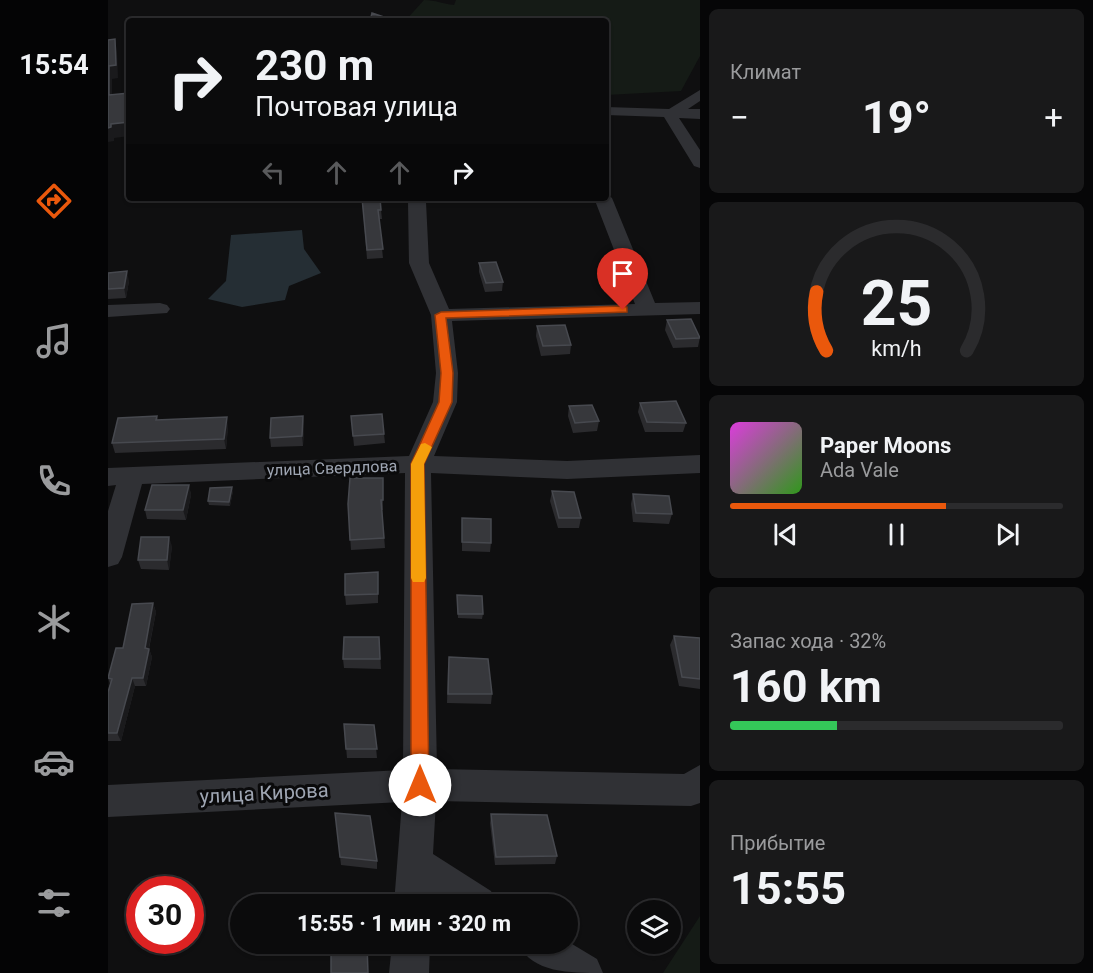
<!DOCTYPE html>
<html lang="ru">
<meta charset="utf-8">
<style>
body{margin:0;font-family:Roboto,sans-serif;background:#19191a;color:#f1f3f6;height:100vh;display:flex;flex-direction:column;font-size:22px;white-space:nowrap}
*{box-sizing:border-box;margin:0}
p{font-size:20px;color:#9a9b9d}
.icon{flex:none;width:33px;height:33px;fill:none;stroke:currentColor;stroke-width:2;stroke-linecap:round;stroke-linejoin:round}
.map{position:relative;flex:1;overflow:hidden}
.panel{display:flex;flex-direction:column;gap:9px;padding:9px;background:#060607;width:393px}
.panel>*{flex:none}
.guide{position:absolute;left:18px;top:18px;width:483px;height:183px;border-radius:6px;box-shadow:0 2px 4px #0004,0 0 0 2px #2b2b2d;background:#0b0b0c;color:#f1f3f6;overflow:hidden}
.controls{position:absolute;left:519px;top:900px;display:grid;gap:12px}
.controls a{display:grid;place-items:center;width:54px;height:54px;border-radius:50%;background:#0b0b0c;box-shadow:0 2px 4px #0004,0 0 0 2px #2b2b2d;font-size:30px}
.speed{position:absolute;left:18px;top:876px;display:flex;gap:12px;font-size:30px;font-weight:700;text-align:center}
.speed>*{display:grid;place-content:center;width:78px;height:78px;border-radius:50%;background:#0b0b0c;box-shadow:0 2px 4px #0004,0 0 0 2px #2b2b2d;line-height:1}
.speed .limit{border:9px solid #d22;background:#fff;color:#111}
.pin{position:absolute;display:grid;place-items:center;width:51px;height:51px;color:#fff;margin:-62px -26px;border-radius:50% 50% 50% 0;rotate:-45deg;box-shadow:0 0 6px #0007}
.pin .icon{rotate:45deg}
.me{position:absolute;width:66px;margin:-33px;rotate:0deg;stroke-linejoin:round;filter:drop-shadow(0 0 4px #0008)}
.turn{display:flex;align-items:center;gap:21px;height:126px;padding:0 30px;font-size:27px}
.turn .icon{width:78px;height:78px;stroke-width:2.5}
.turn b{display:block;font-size:42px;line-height:51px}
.lanes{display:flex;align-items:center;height:57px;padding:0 30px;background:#0003;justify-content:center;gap:30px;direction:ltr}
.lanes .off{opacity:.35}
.big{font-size:45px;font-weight:700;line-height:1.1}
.panel .tile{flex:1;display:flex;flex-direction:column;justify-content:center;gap:9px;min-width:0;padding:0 21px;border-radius:9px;background:#19191a}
.panel .dial{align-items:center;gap:0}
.dial svg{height:156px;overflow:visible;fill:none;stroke:#2b2b2d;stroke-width:7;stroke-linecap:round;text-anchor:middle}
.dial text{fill:#f1f3f6;stroke:none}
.song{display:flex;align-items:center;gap:18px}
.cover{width:72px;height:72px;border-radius:9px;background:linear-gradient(135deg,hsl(300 70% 55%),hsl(110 70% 35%))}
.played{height:6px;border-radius:3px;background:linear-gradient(90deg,#ea580c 65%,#2b2b2d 65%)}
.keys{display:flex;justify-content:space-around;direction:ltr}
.heat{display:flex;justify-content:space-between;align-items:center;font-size:33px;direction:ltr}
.charge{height:9px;border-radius:4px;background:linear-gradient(90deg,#34c759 32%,#2b2b2d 0)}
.trip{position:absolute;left:122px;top:894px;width:348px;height:60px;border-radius:30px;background:#0b0b0c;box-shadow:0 2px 4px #0004,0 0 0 2px #2b2b2d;font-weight:700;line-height:60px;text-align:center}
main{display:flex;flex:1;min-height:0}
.tab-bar{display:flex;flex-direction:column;width:108px;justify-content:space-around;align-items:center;background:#040405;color:#9a9b9d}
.tab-bar .icon{width:42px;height:42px}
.tab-bar .active{color:#ea580c}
.tab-bar b{font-size:27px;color:#f1f3f6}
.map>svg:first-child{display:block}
.green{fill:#151b16}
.water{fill:#252e34}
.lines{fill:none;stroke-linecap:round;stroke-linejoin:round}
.minor{fill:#303135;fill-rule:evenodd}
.wall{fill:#2b2b2e}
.shaded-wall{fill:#1a1a1c}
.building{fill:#37383c;stroke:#47494f;stroke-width:1.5}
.route{fill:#ea580c;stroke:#983908;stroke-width:1.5}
.slow{fill:#f59e0b}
.labels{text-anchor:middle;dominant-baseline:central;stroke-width:6;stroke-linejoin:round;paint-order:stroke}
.street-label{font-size:16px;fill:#9ea5b2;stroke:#0a0a0b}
.near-street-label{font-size:20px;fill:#9ea5b2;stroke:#0a0a0b}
</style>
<main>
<nav class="tab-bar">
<b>15:54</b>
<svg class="icon active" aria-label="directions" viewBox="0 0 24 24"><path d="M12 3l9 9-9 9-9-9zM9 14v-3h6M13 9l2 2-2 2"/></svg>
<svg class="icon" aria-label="music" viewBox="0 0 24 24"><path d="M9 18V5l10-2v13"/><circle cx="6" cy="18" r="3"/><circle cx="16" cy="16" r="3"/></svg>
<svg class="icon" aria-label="phone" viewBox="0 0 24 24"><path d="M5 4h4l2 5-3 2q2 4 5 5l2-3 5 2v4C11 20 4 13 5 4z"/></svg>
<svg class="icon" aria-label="climate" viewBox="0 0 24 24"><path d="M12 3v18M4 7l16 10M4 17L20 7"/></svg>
<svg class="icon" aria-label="car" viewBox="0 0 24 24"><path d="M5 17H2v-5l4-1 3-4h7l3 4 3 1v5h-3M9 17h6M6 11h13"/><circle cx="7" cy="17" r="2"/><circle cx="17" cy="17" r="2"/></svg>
<svg class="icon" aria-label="filters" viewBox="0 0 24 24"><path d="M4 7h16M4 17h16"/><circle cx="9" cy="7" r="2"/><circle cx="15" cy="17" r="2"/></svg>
</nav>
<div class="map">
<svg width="592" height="973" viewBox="0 0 592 973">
<rect width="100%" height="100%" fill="#0f0f10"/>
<path class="green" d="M316,0C328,0 335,4 346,5L348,0H592V56L573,91L498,95V21H297Z
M592,916V973H555Z"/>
<path class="water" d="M194,230L196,249L213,273L181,286L177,300L134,307L100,299L118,281L123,235Z"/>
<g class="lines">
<path class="minor" d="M592,90V101L580,109H592V119L571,118L592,150V168L586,166L556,117L498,115V107L561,109Z
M498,194L504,198L547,303L592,302V314L344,321L350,373L349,402L326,456L459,461L592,455V473L459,479L323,473L329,769L576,774L592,765V803L583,806L328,801L325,854L383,891L388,904H337L323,895L322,904H286L294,802L0,817V785L295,770L297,473L34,484L14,557L10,564L0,567V511L8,485L0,486V468L301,456L325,402L328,373L323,315L301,263L300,202L303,198H321L318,202L321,263L341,309L527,304L486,198H498Z
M52,303L59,305L62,309L59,313L0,317V305Z
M459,941L489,959L495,973C461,973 425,973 410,944H459Z
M284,944H322L321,973H281Z"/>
</g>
<path class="wall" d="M254,198L273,210L274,219H271L275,258L259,259Z
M371,263L395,282L394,291L377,292L371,272Z
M0,273L21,281L18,298L0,299Z
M559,320L592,337L590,347L565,348L557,330Z
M429,326L463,345L462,354L433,356L428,336Z
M532,403L578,423L575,432H537L530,412Z
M461,406L491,421L489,431L465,433L460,416Z
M49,416L50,420L120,427L118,449L7,453L4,443Z
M195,416L196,426L195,446L163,447L162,438Z
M243,416L276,434L277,443L246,446Z
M275,478V510H274L277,548L243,550L240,504Z
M81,485L83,495L78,520L39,519L37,510Z
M125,491L122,506L101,505L100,501Z
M444,491L473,518L471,528H450L442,501Z
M525,494L564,514L561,524L525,522L523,504Z
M354,518L383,543L382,552L354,551Z
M64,546L61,570L33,569L30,560Z
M270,572V603L238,605L237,595Z
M349,595L375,614L374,619L350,618Z
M45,603L48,612L41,649L44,657L38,686H27L13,741H0V692L2,684L0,678L15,648Z
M566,636L592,638V689L571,686L562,645Z
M271,637L273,669L236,668L235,659Z
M340,666L384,694L383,704L339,703Z
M236,724L266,725L269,758H239Z
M227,813L269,861V869L233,865Z
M383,814L449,856L447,864L387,865L382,823Z"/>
<path class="shaded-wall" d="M7,39L9,52L10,78L4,79V108L1,95V66Z
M21,122V136L6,138V141L0,142V128L3,124Z
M19,271L21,281L18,298L16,288Z
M195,416L196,426L195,446L194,436Z
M119,417L120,427L118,449L116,439Z
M81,485L83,495L78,520L75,510Z
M124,487L125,491L122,506L121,502Z
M61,537L64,546L61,570L59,560Z
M45,603L48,612L39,657L37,648Z
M41,649L44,657L38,686L35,678Z
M24,678L27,686L13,741L9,733Z"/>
<path class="building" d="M264,13L276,17L275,21H262Z
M7,39L8,65L1,66V95L21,93V122L3,124V127L0,128V40Z
M254,198H272L273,210H270L275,249L259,250Z
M388,262L395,282L378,283L371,263Z
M19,271L16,288L0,289V273Z
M583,319L592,338L568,339L559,320Z
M457,325L463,345L435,346L429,326Z
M568,401L578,423L539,422L532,403Z
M484,405L491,421L467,423L461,406Z
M274,414L276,434L245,436L243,416Z
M49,416L48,420L119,417L116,439L4,443L10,418Z
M195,416L194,436L162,438L163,418Z
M242,478H275V500H273L276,538L242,540L240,504Z
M44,485H81L75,510H37Z
M124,487L121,502L100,501L102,488Z
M444,491L466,492L473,518H451Z
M525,494L561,496L564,514L528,513Z
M354,518L383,519V543L354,542Z
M33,537H61L59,560H30Z
M270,572V594L237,595V574Z
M349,595L374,596L375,614H350Z
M45,603L37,648L41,649L35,678H24L9,733H0V692L4,679L0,678L8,648H15L24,604Z
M566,636L592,638V679L574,677Z
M236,637H271L272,659H235Z
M341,657L380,659L384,694H340Z
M236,724L266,725L269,749H238Z
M227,813L262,816L269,861L232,857Z
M383,814L439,815L449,856L388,857Z
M223,944H259L260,973H223Z"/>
<path class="route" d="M515,306L519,307V312L338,318L345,373L344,402L316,464L321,785L319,791L312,793L306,791L303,785V464L331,402L333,373L327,315L333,312Z"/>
<path class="slow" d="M317,443L324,447L316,464L318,578L316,582H305L303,578V464L313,444Z"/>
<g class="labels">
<g class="street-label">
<text transform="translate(224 468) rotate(-2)">улица Свердлова</text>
</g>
<g class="near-street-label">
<text transform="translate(156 793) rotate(-3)">улица Кирова</text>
</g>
</g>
</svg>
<div class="controls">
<a><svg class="icon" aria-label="layers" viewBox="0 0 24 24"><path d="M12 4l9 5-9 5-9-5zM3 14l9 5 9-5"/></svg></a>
</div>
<div class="speed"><div class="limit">30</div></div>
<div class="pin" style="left:515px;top:310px;background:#d93025"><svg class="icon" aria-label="arrive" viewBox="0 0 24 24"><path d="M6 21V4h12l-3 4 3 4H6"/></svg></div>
<svg class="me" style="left:312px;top:785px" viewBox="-20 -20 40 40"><circle r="19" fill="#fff"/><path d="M0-13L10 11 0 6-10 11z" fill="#ea580c"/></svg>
<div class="trip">15:55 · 1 мин · 320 m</div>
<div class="guide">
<div class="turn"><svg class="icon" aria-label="right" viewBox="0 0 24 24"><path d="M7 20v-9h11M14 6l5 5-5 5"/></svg><div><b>230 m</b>Почтовая улица</div></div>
<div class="lanes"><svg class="icon off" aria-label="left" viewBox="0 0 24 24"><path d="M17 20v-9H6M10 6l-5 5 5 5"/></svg><svg class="icon off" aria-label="ahead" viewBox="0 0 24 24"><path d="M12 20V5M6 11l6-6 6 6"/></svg><svg class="icon off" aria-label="ahead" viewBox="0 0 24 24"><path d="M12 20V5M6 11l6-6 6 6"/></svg><svg class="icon" aria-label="right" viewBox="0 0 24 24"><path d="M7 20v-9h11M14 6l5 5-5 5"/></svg></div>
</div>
</div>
<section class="panel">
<div class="tile"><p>Климат</p>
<div class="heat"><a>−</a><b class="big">19°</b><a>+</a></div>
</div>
<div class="tile dial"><svg viewBox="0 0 100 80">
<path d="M14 69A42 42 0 1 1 86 69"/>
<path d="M14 69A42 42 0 0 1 9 39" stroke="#ea580c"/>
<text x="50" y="56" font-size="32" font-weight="700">25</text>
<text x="50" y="72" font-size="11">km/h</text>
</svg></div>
<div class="tile">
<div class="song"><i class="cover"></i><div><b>Paper Moons</b><p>Ada Vale</p></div></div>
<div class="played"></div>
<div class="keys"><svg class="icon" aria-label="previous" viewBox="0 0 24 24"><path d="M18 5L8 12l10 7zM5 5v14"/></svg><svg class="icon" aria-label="pause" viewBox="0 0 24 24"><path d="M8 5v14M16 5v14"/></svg><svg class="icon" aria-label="next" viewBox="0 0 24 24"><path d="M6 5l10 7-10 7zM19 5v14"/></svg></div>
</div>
<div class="tile"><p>Запас хода · 32%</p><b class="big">160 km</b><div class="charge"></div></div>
<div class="tile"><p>Прибытие</p><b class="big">15:55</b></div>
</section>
</main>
